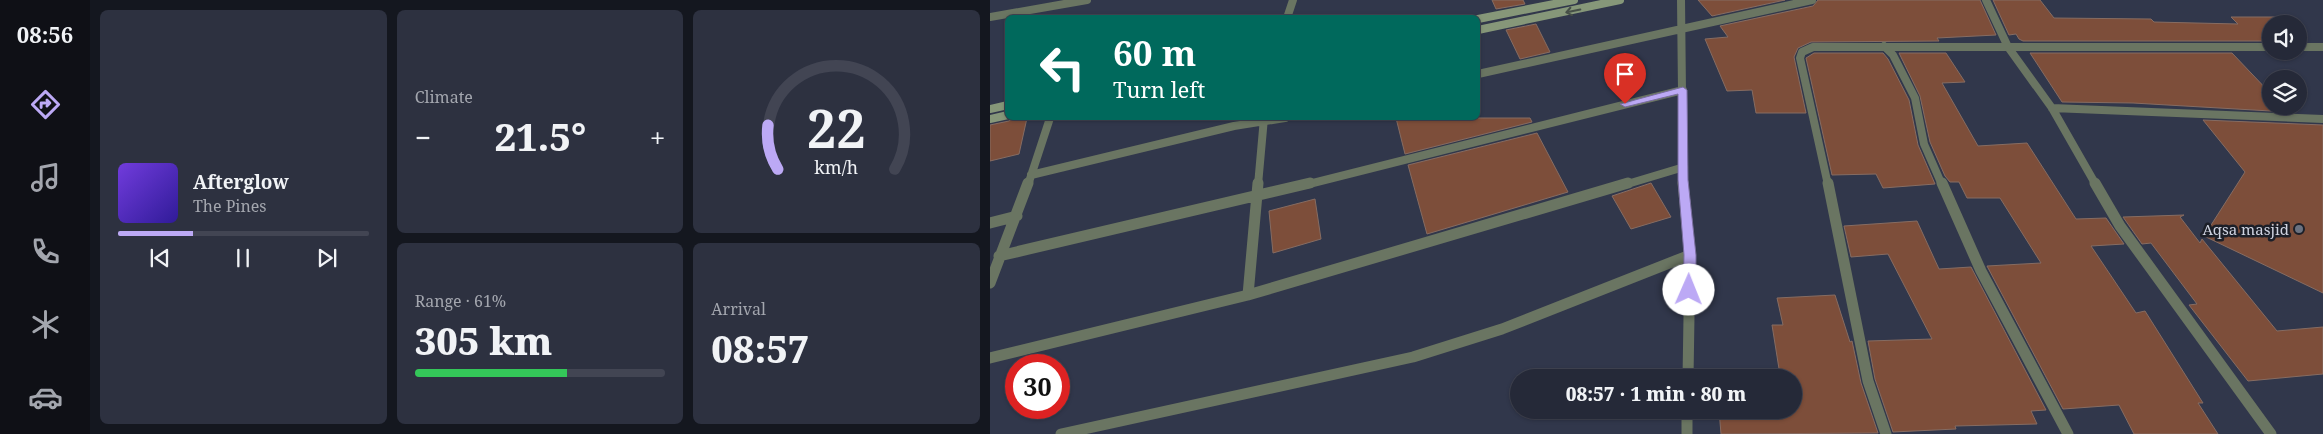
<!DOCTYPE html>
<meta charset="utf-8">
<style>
body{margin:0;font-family:"Noto Serif",serif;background:#2d3140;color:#f1f3f6;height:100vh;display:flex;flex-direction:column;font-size:19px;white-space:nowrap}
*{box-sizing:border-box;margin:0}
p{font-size:16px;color:#a3a6ae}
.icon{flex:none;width:28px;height:28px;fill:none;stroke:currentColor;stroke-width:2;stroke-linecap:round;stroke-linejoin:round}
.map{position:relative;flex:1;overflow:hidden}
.details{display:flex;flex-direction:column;gap:10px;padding:10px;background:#14171f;width:900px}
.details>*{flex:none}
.hud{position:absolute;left:15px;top:15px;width:475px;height:105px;border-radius:8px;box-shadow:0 1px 4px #0004,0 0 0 1px #424553;background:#00695c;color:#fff;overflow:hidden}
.controls{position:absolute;left:1272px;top:15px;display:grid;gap:10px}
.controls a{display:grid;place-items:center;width:45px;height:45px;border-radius:50%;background:#252938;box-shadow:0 1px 4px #0004,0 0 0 1px #424553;font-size:25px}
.speed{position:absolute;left:15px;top:354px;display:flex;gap:10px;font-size:25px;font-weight:700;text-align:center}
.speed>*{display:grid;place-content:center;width:65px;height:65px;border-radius:50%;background:#252938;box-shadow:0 1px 4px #0004,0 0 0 1px #424553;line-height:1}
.speed .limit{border:8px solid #d22;background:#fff;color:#111}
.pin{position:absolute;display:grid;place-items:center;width:42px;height:42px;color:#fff;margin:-51px -21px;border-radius:50% 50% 50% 0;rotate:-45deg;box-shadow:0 0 5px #0007}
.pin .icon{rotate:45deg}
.me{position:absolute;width:55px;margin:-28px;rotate:1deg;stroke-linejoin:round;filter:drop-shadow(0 0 4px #0008)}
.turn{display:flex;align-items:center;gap:18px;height:105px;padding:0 25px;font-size:22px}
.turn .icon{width:65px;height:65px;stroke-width:2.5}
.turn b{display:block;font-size:35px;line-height:42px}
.big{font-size:38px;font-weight:800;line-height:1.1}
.details .tile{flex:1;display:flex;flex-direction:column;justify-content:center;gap:8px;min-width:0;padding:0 18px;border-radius:8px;background:#2d3140}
.details .dial{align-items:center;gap:0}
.dial svg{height:130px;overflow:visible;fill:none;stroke:#424553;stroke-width:7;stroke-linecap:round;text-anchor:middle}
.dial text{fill:#f1f3f6;stroke:none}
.song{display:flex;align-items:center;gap:15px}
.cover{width:60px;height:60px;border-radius:8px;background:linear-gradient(135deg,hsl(260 70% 55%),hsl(250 70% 35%))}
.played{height:5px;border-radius:2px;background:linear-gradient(90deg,#bca9f5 30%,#424553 30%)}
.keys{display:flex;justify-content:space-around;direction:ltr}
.heat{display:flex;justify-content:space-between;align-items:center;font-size:28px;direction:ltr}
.charge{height:8px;border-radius:4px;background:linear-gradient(90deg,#34c759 61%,#424553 0)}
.details .tiles{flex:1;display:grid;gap:10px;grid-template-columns:repeat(3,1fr)}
.tile:first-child{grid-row:span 2}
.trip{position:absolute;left:520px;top:369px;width:292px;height:50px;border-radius:25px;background:#252938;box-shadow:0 1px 4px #0004,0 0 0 1px #424553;font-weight:800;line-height:50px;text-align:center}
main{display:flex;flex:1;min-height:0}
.tabs{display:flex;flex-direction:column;width:90px;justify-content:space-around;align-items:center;background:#0f1016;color:#a3a6ae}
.tabs .icon{width:35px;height:35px}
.tabs .selected{color:#bca9f5}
.tabs b{font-size:22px;color:#f1f3f6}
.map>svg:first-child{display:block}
.building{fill:#7d4e3a;stroke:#866c62}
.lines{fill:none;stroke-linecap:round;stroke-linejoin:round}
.street-far1{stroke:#6a7562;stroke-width:8}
.street{stroke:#6a7562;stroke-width:11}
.secondary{stroke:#869779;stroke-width:8}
.oneway{stroke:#464f48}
.route{fill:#bca9f5;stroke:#7a6e9f}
.worship-dot{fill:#6b7280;stroke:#1c1f28;stroke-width:2}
.labels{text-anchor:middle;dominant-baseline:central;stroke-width:5;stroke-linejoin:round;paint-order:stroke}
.poi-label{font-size:15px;fill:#d0d4e1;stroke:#1c1f28;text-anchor:end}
</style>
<main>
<nav class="tabs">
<b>08:56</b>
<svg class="icon selected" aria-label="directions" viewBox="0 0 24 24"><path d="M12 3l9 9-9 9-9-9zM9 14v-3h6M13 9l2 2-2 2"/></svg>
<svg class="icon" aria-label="music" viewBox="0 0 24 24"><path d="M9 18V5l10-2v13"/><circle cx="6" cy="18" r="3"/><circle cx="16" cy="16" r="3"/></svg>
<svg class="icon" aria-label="phone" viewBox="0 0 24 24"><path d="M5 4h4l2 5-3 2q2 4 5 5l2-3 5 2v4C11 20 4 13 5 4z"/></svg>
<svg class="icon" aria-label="climate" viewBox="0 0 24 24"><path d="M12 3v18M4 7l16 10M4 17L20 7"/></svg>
<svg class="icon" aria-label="car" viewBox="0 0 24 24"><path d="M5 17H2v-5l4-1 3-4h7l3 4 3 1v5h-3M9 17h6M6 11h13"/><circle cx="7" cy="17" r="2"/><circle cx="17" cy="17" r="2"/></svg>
</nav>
<section class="details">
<div class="tiles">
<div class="tile">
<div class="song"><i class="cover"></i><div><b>Afterglow</b><p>The Pines</p></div></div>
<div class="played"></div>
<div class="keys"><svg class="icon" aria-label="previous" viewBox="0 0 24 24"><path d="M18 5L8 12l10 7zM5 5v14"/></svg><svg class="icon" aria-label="pause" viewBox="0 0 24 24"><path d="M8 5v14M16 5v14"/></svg><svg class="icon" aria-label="next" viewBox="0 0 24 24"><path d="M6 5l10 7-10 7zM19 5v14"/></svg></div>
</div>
<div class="tile"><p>Climate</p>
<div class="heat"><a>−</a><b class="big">21.5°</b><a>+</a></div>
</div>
<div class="tile dial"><svg viewBox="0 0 100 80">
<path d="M14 69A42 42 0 1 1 86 69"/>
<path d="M14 69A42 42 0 0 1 8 42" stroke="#bca9f5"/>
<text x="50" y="56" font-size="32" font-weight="700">22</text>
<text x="50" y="72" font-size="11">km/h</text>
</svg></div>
<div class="tile"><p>Range · 61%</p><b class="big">305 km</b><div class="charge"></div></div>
<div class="tile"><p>Arrival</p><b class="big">08:57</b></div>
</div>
</section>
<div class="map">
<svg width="1333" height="434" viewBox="0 0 1333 434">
<rect width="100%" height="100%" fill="#31374b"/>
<path class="building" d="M502,0H533L535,4L506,9Z
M708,0H795L722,16Z
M828,0H990L1006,35L947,38L949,41L821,42L808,48L804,57L816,113H766L762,90L737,91L715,39L738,37L730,26L823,6Z
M1003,0H1050L1064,18L1161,19L1164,22L1248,24L1241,17H1292L1300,24H1281V41H1033L1029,39L1026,34L1019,35Z
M546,24L560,52L530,59L516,30Z
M824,53H893L898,59L919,100L928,145L945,184L893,188L886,174L842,175L816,58Z
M909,53H956L975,82L952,83L988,146L1037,143L1086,219L1116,218L1134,244L1101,246L1146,313L1155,311L1213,403H1208L1228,434H1144L1129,405L1073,409L997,266L1051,263L1010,198H977L969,182H960L955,176L940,142L930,96Z
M1040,53H1242L1281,94V106H1292L1298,112L1143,103L1072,102Z
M23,118H37L29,154L0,161V125L19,121Z
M406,118H540L542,122L415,154Z
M1213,120L1333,125V293L1214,236L1255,172Z
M547,133L578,192L437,234L418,165Z
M661,183L681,217L641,229L622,196Z
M325,199L331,239L283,253L279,211Z
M1194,215L1190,217L1210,243L1212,239L1287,331L1333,327V374L1258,381L1199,305L1207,304L1161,243L1152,244L1133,217Z
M927,221L949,269L981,267L1056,410L1041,411L1047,424L965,426L966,429L903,432L885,379L878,341L942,339L898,254L861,257L854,226Z
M845,295L860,342L862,341L871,383L888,433L731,434L729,410H804V378H726L790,375L782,325H793L787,298Z"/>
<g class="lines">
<path class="street-far1" d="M691,0L693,185
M996,0L1018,47L1062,108L1106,185
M0,17L97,0
M297,18L303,0
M894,46L903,55L925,98L934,144L952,185
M1309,47H1333
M488,74L822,0
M1062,108L1333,119
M41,175L244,126L295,118
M38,185L60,118
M268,185L274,118
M315,185L693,90
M634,185L694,167
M838,185L810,58L812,52L823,47H1281"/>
<path class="street" d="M693,183L700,255L698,378
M838,183L878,381L896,434
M952,183L991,271L1078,434
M1105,183L1130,226L1281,434
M0,223L27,216
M9,256L320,183
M0,283L38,183
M258,295L268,183
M0,358L258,295L638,183
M697,410V434
M71,434L423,357L512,329L700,255"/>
<path class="secondary" d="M488,19L584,0
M488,30L630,0
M0,109L18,105
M0,119L18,115"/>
</g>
<defs><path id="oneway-shaft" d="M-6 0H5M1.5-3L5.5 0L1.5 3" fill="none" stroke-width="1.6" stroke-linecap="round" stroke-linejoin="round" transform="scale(1.25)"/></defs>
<use class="oneway" href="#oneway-shaft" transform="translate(583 11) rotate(168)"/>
<path class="route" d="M693,87L697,90L698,180L706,255V290L699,295L693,290L694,255L688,180V94L635,107L630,104Z"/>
<circle class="worship-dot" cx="1309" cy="229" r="5"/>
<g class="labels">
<g class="poi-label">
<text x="1299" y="229">Aqsa masjid</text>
</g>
</g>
</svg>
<div class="controls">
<a><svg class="icon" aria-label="sound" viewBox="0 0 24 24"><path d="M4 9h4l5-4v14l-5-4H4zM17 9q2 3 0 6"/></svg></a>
<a><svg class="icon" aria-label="layers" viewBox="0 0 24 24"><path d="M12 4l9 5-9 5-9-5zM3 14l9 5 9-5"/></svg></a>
</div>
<div class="speed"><div class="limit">30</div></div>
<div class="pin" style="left:635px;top:104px;background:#d93025"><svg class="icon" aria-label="arrive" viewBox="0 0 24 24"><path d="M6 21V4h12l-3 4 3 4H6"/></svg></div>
<svg class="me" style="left:699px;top:290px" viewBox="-20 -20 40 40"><circle r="19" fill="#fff"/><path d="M0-13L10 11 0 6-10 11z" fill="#bca9f5"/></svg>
<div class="trip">08:57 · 1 min · 80 m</div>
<div class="hud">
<div class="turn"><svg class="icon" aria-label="left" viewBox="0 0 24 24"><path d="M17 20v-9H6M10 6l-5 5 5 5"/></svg><div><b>60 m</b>Turn left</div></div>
</div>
</div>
</main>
